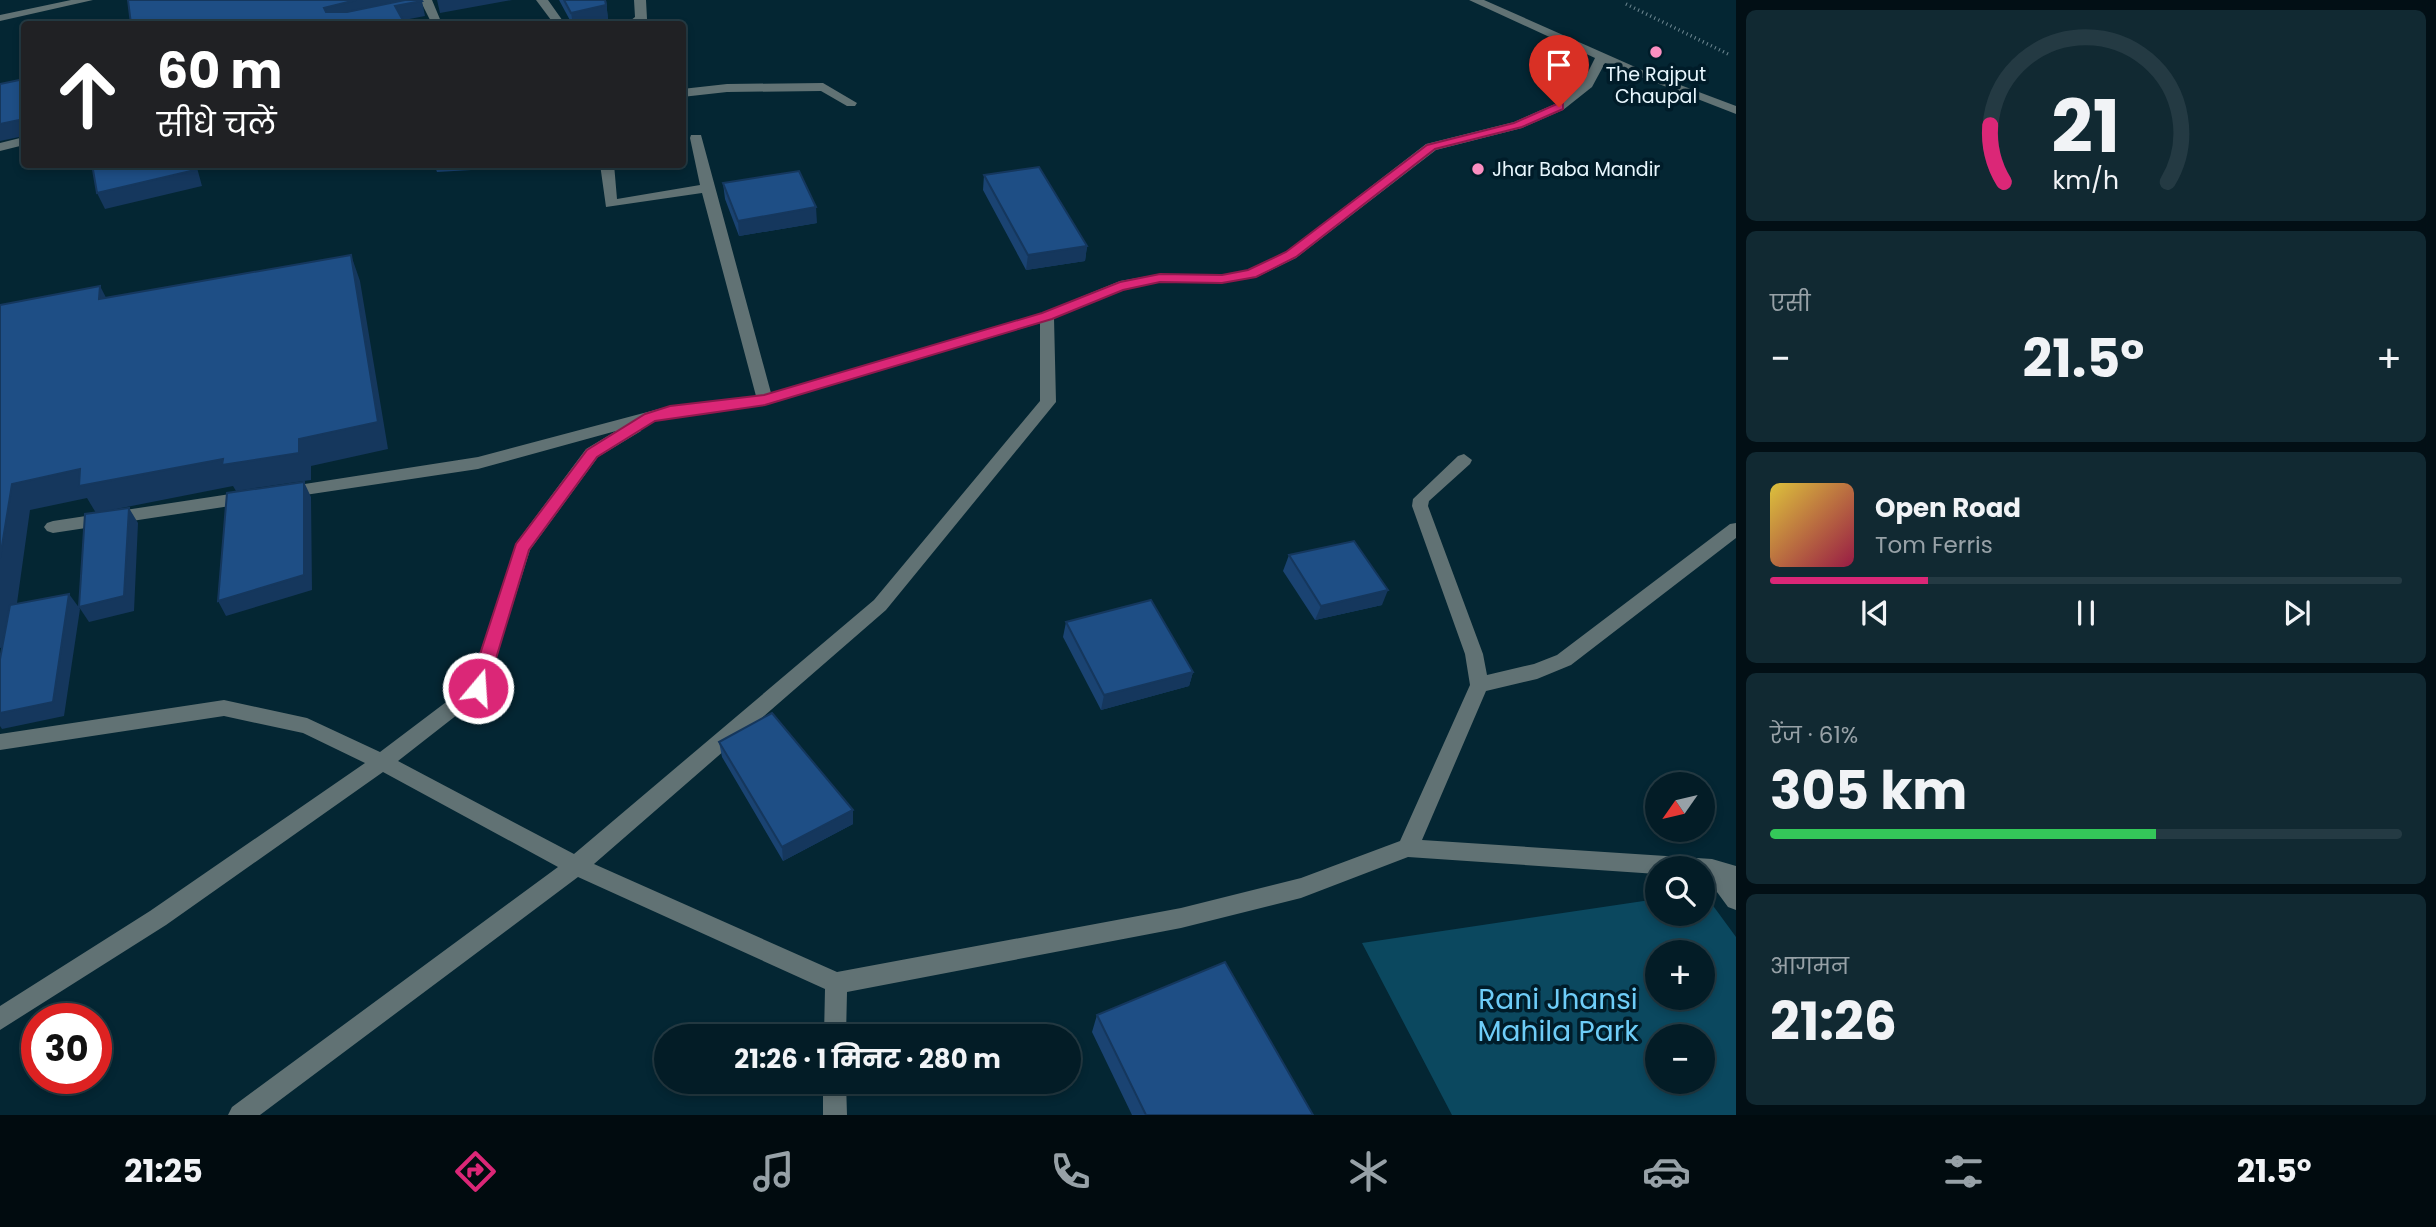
<!DOCTYPE html>
<html lang="hi">
<meta charset="utf-8">
<style>
body{margin:0;font-family:Poppins,"Noto Sans Devanagari",sans-serif;background:#112932;color:#f1f3f6;height:100vh;display:flex;flex-direction:column;font-size:26px;white-space:nowrap}
*{box-sizing:border-box;margin:0}
p{font-size:23px;color:#97a1a7}
.icon{flex:none;width:38px;height:38px;fill:none;stroke:currentColor;stroke-width:2;stroke-linecap:round;stroke-linejoin:round}
.map{position:relative;flex:1;overflow:hidden}
.side{display:flex;flex-direction:column;gap:10px;padding:10px;background:#020f15;width:700px}
.side>*{flex:none}
.top-card{position:absolute;left:21px;top:21px;width:665px;height:147px;border-radius:7px;box-shadow:0 4px 10px #0003,0 0 0 2px #243a43;background:#202124;color:#fff;overflow:hidden}
.needle{width:46px;rotate:236deg}
.controls{position:absolute;left:1645px;top:772px;display:grid;gap:14px}
.controls a{display:grid;place-items:center;width:70px;height:70px;border-radius:50%;background:#031c26;box-shadow:0 4px 10px #0003,0 0 0 2px #243a43;font-size:35px}
.speed{position:absolute;left:21px;top:1003px;display:flex;gap:14px;font-size:35px;font-weight:700;text-align:center}
.speed>*{display:grid;place-content:center;width:91px;height:91px;border-radius:50%;background:#031c26;box-shadow:0 4px 10px #0003,0 0 0 2px #243a43;line-height:1}
.speed .limit{border:10px solid #d22;background:#fff;color:#111}
.pin{position:absolute;display:grid;place-items:center;width:60px;height:60px;color:#fff;margin:-72px -30px;border-radius:50% 50% 50% 0;rotate:-45deg;box-shadow:0 0 7px #0007}
.pin .icon{rotate:45deg}
.me{position:absolute;width:77px;margin:-38px;rotate:18deg;stroke-linejoin:round;filter:drop-shadow(0 0 5px #0008)}
.turn{display:flex;align-items:center;gap:24px;height:147px;padding:0 21px;font-size:32px}
.turn .icon{width:91px;height:91px;stroke-width:2.5}
.turn b{display:block;font-size:49px;line-height:60px}
.big{font-size:52px;font-weight:700;line-height:1.1}
.side .widget{flex:1;display:flex;flex-direction:column;justify-content:center;gap:10px;min-width:0;padding:0 24px;border-radius:10px;background:#112932}
.side .dial{align-items:center;gap:0}
.dial svg{height:182px;overflow:visible;fill:none;stroke:#243a43;stroke-width:7;stroke-linecap:round;text-anchor:middle}
.dial text{fill:#f1f3f6;stroke:none}
.song{display:flex;align-items:center;gap:21px}
.cover{width:84px;height:84px;border-radius:10px;background:linear-gradient(135deg,hsl(50 70% 55%),hsl(340 70% 35%))}
.played{height:7px;border-radius:4px;background:linear-gradient(90deg,#db2777 25%,#243a43 25%)}
.keys{display:flex;justify-content:space-around;direction:ltr}
.heat{display:flex;justify-content:space-between;align-items:center;font-size:38px;direction:ltr}
.charge{height:10px;border-radius:5px;background:linear-gradient(90deg,#34c759 61%,#243a43 0)}
.trip{position:absolute;left:654px;top:1024px;width:427px;height:70px;border-radius:35px;background:#031c26;box-shadow:0 4px 10px #0003,0 0 0 2px #243a43;font-weight:700;line-height:70px;text-align:center}
.menu{display:flex;height:112px;justify-content:space-around;align-items:center;background:#010b0f;color:#97a1a7}
.menu .icon{width:49px;height:49px}
.menu .selected{color:#db2777}
.menu b{font-size:32px;color:#f1f3f6}
main{display:flex;flex:1;min-height:0}
.map>svg:first-child{display:block}
.green{fill:#0b485f;fill-rule:evenodd}
.lines{fill:none;stroke-linecap:round;stroke-linejoin:round}
.path{stroke:#718a94;stroke-width:3.5;stroke-dasharray:1 3.5;stroke-linecap:butt}
.minor{fill:#617274;fill-rule:evenodd}
.wall{fill:#1a4372}
.shaded-wall{fill:#15375d}
.building{fill:#1e4e85;stroke:#15375d;stroke-width:2}
.route{fill:#db2777;stroke:#8e194d;stroke-width:2}
.poi-dot{fill:#fc8fc1;stroke:#001c29;stroke-width:2.5}
.labels{text-anchor:middle;dominant-baseline:central;stroke-width:7;stroke-linejoin:round;paint-order:stroke}
.far-poi-label{font-size:19px;fill:#e8f7fe;stroke:#001c29}
.near-park-label{font-size:28px;fill:#6ecdf8;stroke:#001c29}
</style>
<main>
<div class="map">
<svg width="1736" height="1115" viewBox="0 0 1736 1115">
<rect width="100%" height="100%" fill="#042633"/>
<path class="green" d="M1703,892L1736,937V1115H1452L1362,943L1657,899V914H1703ZM1657,952H1703V998H1657ZM1657,1036H1703V1082H1657Z"/>
<g class="lines">
<path class="path" d="M1626,4L1728,54"/>
<path class="minor" d="M71,0H93L0,21V15Z
M420,0H432L442,24H432Z
M536,0H548L565,24H554Z
M634,0H646L647,19L639,24H626L635,17Z
M1469,0H1484L1651,74L1736,106V114L1605,63L1592,87L1563,110L1522,128L1436,150L1296,258L1257,277L1221,283L1160,282L1124,290L1054,318L1056,402L886,610L594,864L837,972L1181,908L1301,878L1400,841L1470,685L1465,654L1412,506L1413,499L1458,456L1464,454L1472,460L1470,464L1429,501L1428,506L1483,654L1487,675L1534,664L1557,655L1730,524L1736,523V538L1571,665L1537,679L1486,691L1422,840L1712,859L1736,866V910L1728,907L1706,877H1703V868H1657V874L1408,857L1301,898L1181,928L847,992L846,1036H824L825,989L578,877L260,1115H228L232,1107L558,867L383,772L166,925L0,1030V1006L150,911L365,763L303,733L224,716L0,750V734L224,700L307,718L380,752L470,684L516,543L586,449L616,431L478,469L285,498L277,492L279,488L478,457L670,406L756,396L702,193L606,207L600,164H614L617,199L700,185L690,138L691,135H701L771,393L1042,313L1120,281L1160,274L1221,275L1248,270L1286,252L1426,144L1514,122L1555,104L1583,82L1595,58ZM1040,323V401L874,600L574,854L398,761L485,693L530,550L598,457L641,431V424L670,416L765,405Z
M823,83L857,103L855,106H847L821,91L727,92L682,97V89L727,84Z
M24,137V145L0,151V143Z
M250,491L258,497L250,503L53,533L47,531L44,527L47,523L53,521Z
M823,1082H846L847,1115H823Z"/>
</g>
<path class="wall" d="M559,0H606L608,20L587,24H572Z
M434,164H522V167L437,172Z
M984,175L1087,246L1085,261L1026,270L983,190Z
M723,183L817,223L739,236L725,199Z
M1289,555L1382,605L1315,620L1283,571Z
M1066,622L1193,672L1189,686L1101,710L1063,637Z
M719,742L853,824L783,861L722,757Z
M1097,1015L1313,1115H1132L1092,1032Z"/>
<path class="shaded-wall" d="M356,0H419L422,1L425,16L399,21L329,22L324,8Z
M437,0H512L440,13Z
M606,0L608,20L587,24H573L571,13Z
M24,119V136L0,141V124Z
M194,164H196L202,186L105,209L97,193Z
M816,207L817,223L739,236L738,221Z
M1087,246L1085,261L1026,270L1028,255Z
M351,255L360,281L388,449L311,466V480L236,491L233,486L96,513L87,498L30,510L11,646L0,648V558L12,484L80,469L299,439Z
M100,286L114,313L99,299Z
M304,482L311,497L312,590L226,616L218,601Z
M129,508L138,523L134,611L89,622L79,607Z
M1388,590L1382,605L1315,620L1321,606Z
M69,594L80,609L64,716L2,729L0,726V713Z
M1193,672L1189,686L1101,710L1104,695Z
M853,810V824L783,861L782,847Z"/>
<path class="building" d="M128,0H356L324,8L326,12H347L405,0H421L422,1L395,6L405,24H131Z
M564,0H605L606,5L571,13Z
M24,79V119L0,124V84Z
M92,164H194L195,170L97,193Z
M1039,167L1087,246L1028,255L984,175Z
M799,171L816,207L738,221L723,183Z
M351,255L378,422L299,439V453L222,465L223,459L79,486L80,469L12,484L0,558V305L100,286L99,299Z
M304,482V575L218,601L227,493Z
M129,508L124,596L79,607L85,514Z
M1354,541L1388,590L1321,606L1289,555Z
M69,594L53,702L0,713V659L10,605Z
M1151,600L1193,672L1104,695L1066,622Z
M772,713L853,810L782,847L719,742Z
M1225,962L1313,1115H1146L1097,1015Z"/>
<path class="route" d="M1559,103L1563,104V109L1522,127L1435,149L1296,257L1256,277L1222,283L1160,282L1123,290L1052,319L765,405L655,421L597,457L529,550L487,688L484,693H472L469,688L516,544L587,450L645,414L670,406L764,395L1042,313L1120,282L1160,274L1222,275L1248,270L1286,252L1427,145L1514,123Z"/>
<g class="poi-dot">
<circle cx="1656" cy="52" r="7"/>
<circle cx="1478" cy="169" r="7"/>
</g>
<g class="labels">
<g class="far-poi-label">
<text x="1656" y="74">The Rajput<tspan x="1656" dy="22">Chaupal</tspan></text>
<text x="1492" y="169" text-anchor="start">Jhar Baba Mandir</text>
</g>
<g class="near-park-label">
<text x="1558" y="999">Rani Jhansi<tspan x="1558" dy="32">Mahila Park</tspan></text>
</g>
</g>
</svg>
<div class="controls">
<a><svg class="needle" viewBox="-14 -14 28 28"><path d="M0-13l5 13h-10z" fill="#e53935"/><path d="M0 13l5-13h-10z" fill="#97a1a7"/></svg></a>
<a><svg class="icon" aria-label="search" viewBox="0 0 24 24"><circle cx="10" cy="10" r="6"/><path d="M15 15l6 6"/></svg></a>
<a>+</a>
<a>−</a>
</div>
<div class="speed"><div class="limit">30</div></div>
<div class="pin" style="left:1559px;top:107px;background:#d93025"><svg class="icon" aria-label="arrive" viewBox="0 0 24 24"><path d="M6 21V4h12l-3 4 3 4H6"/></svg></div>
<svg class="me" style="left:478px;top:688px" viewBox="-20 -20 40 40"><circle r="17" fill="#db2777" stroke="#fff" stroke-width="3"/><path d="M0-11L8 9 0 5-8 9z" fill="#fff"/></svg>
<div class="trip">21:26 · 1 मिनट · 280 m</div>
<div class="top-card">
<div class="turn"><svg class="icon" aria-label="ahead" viewBox="0 0 24 24"><path d="M12 20V5M6 11l6-6 6 6"/></svg><div><b>60 m</b>सीधे चलें</div></div>
</div>
</div>
<section class="side">
<div class="widget dial"><svg viewBox="0 0 100 80">
<path d="M14 69A42 42 0 1 1 86 69"/>
<path d="M14 69A42 42 0 0 1 8 44" stroke="#db2777"/>
<text x="50" y="56" font-size="32" font-weight="700">21</text>
<text x="50" y="72" font-size="11">km/h</text>
</svg></div>
<div class="widget"><p>एसी</p>
<div class="heat"><a>−</a><b class="big">21.5°</b><a>+</a></div>
</div>
<div class="widget">
<div class="song"><i class="cover"></i><div><b>Open Road</b><p>Tom Ferris</p></div></div>
<div class="played"></div>
<div class="keys"><svg class="icon" aria-label="previous" viewBox="0 0 24 24"><path d="M18 5L8 12l10 7zM5 5v14"/></svg><svg class="icon" aria-label="pause" viewBox="0 0 24 24"><path d="M8 5v14M16 5v14"/></svg><svg class="icon" aria-label="next" viewBox="0 0 24 24"><path d="M6 5l10 7-10 7zM19 5v14"/></svg></div>
</div>
<div class="widget"><p>रेंज · 61%</p><b class="big">305 km</b><div class="charge"></div></div>
<div class="widget"><p>आगमन</p><b class="big">21:26</b></div>
</section>
</main>
<nav class="menu">
<b>21:25</b>
<svg class="icon selected" aria-label="directions" viewBox="0 0 24 24"><path d="M12 3l9 9-9 9-9-9zM9 14v-3h6M13 9l2 2-2 2"/></svg>
<svg class="icon" aria-label="music" viewBox="0 0 24 24"><path d="M9 18V5l10-2v13"/><circle cx="6" cy="18" r="3"/><circle cx="16" cy="16" r="3"/></svg>
<svg class="icon" aria-label="phone" viewBox="0 0 24 24"><path d="M5 4h4l2 5-3 2q2 4 5 5l2-3 5 2v4C11 20 4 13 5 4z"/></svg>
<svg class="icon" aria-label="climate" viewBox="0 0 24 24"><path d="M12 3v18M4 7l16 10M4 17L20 7"/></svg>
<svg class="icon" aria-label="car" viewBox="0 0 24 24"><path d="M5 17H2v-5l4-1 3-4h7l3 4 3 1v5h-3M9 17h6M6 11h13"/><circle cx="7" cy="17" r="2"/><circle cx="17" cy="17" r="2"/></svg>
<svg class="icon" aria-label="filters" viewBox="0 0 24 24"><path d="M4 7h16M4 17h16"/><circle cx="9" cy="7" r="2"/><circle cx="15" cy="17" r="2"/></svg>
<b>21.5°</b>
</nav>
